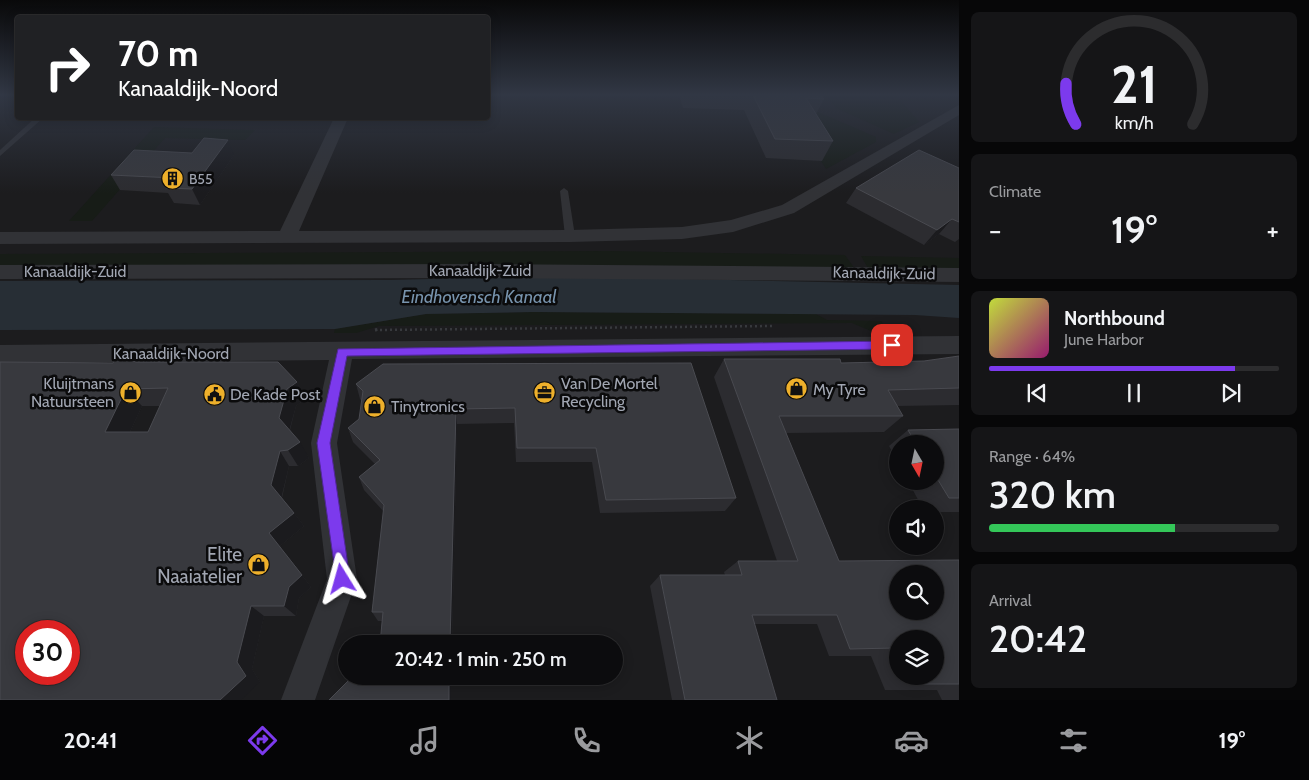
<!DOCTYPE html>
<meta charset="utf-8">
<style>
body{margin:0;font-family:Cabin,sans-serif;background:#151517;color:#f1f3f6;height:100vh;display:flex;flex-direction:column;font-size:19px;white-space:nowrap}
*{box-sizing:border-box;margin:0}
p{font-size:16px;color:#9a9b9e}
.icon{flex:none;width:28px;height:28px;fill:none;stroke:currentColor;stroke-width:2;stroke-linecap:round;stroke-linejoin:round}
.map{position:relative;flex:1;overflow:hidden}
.side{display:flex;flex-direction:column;gap:12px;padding:12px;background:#070708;width:350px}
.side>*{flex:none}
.top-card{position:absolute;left:15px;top:15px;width:475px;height:105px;border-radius:5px;box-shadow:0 2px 12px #0003,0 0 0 1px #2c2c2e;background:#202124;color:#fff;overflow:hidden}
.needle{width:32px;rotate:171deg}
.fabs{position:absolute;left:889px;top:435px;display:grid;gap:10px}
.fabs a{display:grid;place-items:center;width:55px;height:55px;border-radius:50%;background:#0c0c0e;box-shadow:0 2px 12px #0003,0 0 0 1px #2c2c2e;font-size:25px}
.speed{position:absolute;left:15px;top:620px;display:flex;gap:10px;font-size:25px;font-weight:700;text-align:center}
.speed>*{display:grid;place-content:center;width:65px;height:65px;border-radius:50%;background:#0c0c0e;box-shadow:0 2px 12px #0003,0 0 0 1px #2c2c2e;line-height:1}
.speed .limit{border:8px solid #d22;background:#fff;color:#111}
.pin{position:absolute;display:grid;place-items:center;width:42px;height:42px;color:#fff;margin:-21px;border-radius:10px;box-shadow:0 2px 8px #0006}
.me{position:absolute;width:55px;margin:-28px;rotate:352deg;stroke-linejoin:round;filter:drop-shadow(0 0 4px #0008)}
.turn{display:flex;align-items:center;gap:18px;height:105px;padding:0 20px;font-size:22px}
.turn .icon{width:65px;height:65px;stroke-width:2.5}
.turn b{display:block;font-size:35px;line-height:42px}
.big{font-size:38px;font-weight:600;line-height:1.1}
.side .card{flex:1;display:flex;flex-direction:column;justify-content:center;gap:8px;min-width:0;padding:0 18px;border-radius:8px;background:#151517}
.side .dial{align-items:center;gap:0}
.dial svg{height:130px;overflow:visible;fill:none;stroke:#2c2c2e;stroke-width:7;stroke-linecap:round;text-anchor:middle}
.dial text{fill:#f1f3f6;stroke:none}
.song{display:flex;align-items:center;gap:15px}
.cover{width:60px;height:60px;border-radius:8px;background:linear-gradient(135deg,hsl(70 70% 55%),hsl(320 70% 35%))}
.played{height:5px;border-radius:2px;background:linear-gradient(90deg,#7c3aed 85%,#2c2c2e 85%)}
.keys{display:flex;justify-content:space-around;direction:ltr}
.heat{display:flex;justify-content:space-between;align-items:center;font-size:28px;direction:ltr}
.charge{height:8px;border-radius:4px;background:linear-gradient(90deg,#34c759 64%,#2c2c2e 0)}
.trip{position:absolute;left:338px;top:635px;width:285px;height:50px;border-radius:25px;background:#0c0c0e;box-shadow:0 2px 12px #0003,0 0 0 1px #2c2c2e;font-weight:600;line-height:50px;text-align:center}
.tab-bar{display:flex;height:80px;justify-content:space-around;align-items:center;background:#050506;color:#9a9b9e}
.tab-bar .icon{width:35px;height:35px}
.tab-bar .selected{color:#7c3aed}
.tab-bar b{font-size:22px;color:#f1f3f6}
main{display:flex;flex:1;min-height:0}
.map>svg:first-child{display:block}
.built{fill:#1c1c1e;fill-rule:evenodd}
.green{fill:#171c17}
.water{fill:#272e35}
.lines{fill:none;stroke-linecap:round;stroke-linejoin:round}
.path-far1{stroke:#37393d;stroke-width:2.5;stroke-dasharray:2 3;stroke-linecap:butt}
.path{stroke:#37393d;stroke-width:3;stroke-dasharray:2.5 4.5;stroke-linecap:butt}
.lane{fill:#313236;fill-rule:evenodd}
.street{fill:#313236;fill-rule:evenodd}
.wall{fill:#2c2c30;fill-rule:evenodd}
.shaded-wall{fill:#1b1b1e}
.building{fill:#38393e;stroke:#494a50;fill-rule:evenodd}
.route{fill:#7c3aed;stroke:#51269a}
.labels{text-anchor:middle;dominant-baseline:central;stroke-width:5;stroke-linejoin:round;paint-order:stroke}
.far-poi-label{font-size:14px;fill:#a1a6b2;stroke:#0b0b0c;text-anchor:start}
.street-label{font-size:16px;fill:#a1a6b2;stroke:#0b0b0c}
.poi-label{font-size:16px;fill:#a1a6b2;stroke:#0b0b0c;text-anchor:start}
.water-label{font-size:18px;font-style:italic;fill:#7894ae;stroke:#0b0b0c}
.near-poi-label{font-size:19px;fill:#a1a6b2;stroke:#0b0b0c;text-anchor:end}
</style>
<main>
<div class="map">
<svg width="959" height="700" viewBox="0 0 959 700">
<rect width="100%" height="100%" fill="#101012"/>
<path class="built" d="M0,95H17L18,118H488V95H959V700H0ZM898,444H935V481H898ZM898,509H935V546H898ZM898,574H935V611H898ZM26,631H69V674H26ZM898,639H935V676H898ZM346,644H614V676H346Z"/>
<path class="green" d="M826,95H896L919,122L894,134L836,108Z
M811,109L876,137V142L826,169L821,161Z
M154,127L255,130L245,140L165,138L92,221H69Z
M608,251L845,255L855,269L612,265L0,268V254Z
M861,256L959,258V271L869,270Z
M534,312L816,314L827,320L881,321L894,338H888L852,323L379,326L356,333H334L335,329L426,314Z"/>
<path class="water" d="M544,276L959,285V318L915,315L534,312L426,314L335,329L0,330V281L390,280Z"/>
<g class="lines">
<path class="path-far1" d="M375,330L773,326"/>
<path class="path" d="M375,330L379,329"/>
<path class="lane" d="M35,118H43L0,156V150Z
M564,188L568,191L575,236L570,239L565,236L560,191Z"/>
<path class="street" d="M959,105V115L794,213L733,232L682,239L570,242L0,244V232L280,231L334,118H348L299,231L570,230L682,227L731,220L782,205Z
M480,264L959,268V282L480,278L0,279V265Z
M959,336V354L352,359L337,443L357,579L315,700H281L327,579L311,443L329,360L0,363V345Z"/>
</g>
<path class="wall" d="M679,95H821L824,99L816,114L833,141L822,161L766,158L744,110L683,108Z
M234,155L200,205L174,203L168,193L120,190L111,175Z
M959,168V239L955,242L939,234L924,245L846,203L856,188Z
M959,356V405L897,406L903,416L884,432L786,433L839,561L959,560V700H942L937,690H885L871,656H829L817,624H754L777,700H672L650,586L660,575H725L724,572L738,561H777L714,377L724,359L841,363L924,361ZM898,639L935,676H898Z
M136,362L297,382L305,399L296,406L290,430L309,458L298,466H289L282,498L294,513L304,526L280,546L311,587L299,598L296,616H264L252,669L260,682L0,700ZM142,406H160L148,432H130Z
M691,363L736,498L725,511L600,513L592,462H516L514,423L457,424L452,644H380L382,621H378L372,612L384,512L364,490L359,477L375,464L353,442L348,428L359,419L362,401L360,399L356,384Z
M959,429V512H935V509H923L908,481H935V444H898V462L889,446L908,430Z"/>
<path class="shaded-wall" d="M228,140L234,155L200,205L192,189Z
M952,219L939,234L924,245L937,230Z
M297,382L305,399L296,406L288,435L279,418L287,389Z
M126,389L142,406L122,449L105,432Z
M456,409L457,424L452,644H450Z
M300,442L309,458L298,466L288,450Z
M280,451L289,466L281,499L271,485Z
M294,513L304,526L280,546L311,587L299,598L296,616L284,606L269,533Z
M251,606L264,616L252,669L260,682L241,700H220L237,662Z
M449,676H451V700H449Z"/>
<path class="building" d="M753,95H821L824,99L806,98L833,141L775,139Z
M204,138L228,140L192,189L166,188L174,178L111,175L134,150L192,153Z
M919,150L959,168V222L952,219L937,230L856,188Z
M117,356L136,362H278L297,382L287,389L279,418L300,442L288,450L280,451L271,485L294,513L269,533L302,575L289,587L284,606H251L237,662L246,676L220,700H0V362L113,363ZM168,388L148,432H105L126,389ZM26,631H69V674H26Z
M959,356V388L888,390L903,416H779L839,561L959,560V684H911L907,676H935V639H898V654L895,648L850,649L837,615H752L777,700H685L660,575H742L738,561H798L724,359H840L841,363L924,361ZM898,574H935V611H898Z
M691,363L736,498L606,500L596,448H517L515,408L456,409L450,644H380L383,612H372L384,505L359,477L380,460L348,428L359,419L363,391L356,384L383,364Z
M959,429V498H949L935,475V444H916L908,430Z
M353,676H449V700H329Z"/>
<linearGradient id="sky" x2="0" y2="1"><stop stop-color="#09090a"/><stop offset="0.49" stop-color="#313744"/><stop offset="1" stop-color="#313744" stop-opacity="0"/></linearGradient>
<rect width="959" height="193" fill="url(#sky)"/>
<path class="route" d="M892,341L897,345L892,349L347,356L330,443L350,579L347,585L342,587L337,585L317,443L338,349Z"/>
<defs>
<symbol id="building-disc" viewBox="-11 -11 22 22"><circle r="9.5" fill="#eeb02b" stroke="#0b0b0c"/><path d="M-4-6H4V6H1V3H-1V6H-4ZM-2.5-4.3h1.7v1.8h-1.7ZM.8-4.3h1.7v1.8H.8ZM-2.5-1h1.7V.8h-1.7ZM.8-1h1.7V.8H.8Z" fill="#111"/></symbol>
<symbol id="shop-disc" viewBox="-11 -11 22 22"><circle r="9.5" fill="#eeb02b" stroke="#0b0b0c"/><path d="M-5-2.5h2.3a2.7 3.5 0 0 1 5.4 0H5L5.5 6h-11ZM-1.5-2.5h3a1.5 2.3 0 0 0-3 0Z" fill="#111"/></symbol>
<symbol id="office-disc" viewBox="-11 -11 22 22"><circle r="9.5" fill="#eeb02b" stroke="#0b0b0c"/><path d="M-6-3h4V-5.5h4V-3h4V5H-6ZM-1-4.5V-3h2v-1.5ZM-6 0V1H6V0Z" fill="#111"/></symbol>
<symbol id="civic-disc" viewBox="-11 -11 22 22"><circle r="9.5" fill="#eeb02b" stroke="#0b0b0c"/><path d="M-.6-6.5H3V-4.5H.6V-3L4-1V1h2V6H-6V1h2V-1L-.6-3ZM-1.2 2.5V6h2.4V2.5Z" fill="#111"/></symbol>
</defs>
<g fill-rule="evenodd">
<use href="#building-disc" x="160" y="166" width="25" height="25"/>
<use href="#shop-disc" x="784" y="376" width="25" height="25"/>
<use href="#shop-disc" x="118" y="380" width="25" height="25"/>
<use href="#office-disc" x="532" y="380" width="25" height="25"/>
<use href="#civic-disc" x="202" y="382" width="25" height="25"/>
<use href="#shop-disc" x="362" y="394" width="25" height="25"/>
<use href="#shop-disc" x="246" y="552" width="25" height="25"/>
</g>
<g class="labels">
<g class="far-poi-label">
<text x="189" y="179">B55</text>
</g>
<g class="street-label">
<text x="480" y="270">Kanaaldijk-Zuid</text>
<text x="75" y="271">Kanaaldijk-Zuid</text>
<text transform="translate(884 273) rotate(1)">Kanaaldijk-Zuid</text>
<text x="171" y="353">Kanaaldijk-Noord</text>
</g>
<g class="poi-label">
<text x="114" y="383" text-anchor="end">Kluijtmans<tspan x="114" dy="18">Natuursteen</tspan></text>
<text x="561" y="383">Van De Mortel<tspan x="561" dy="18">Recycling</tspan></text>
<text x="813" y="389">My Tyre</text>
<text x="230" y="394">De Kade Post</text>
<text x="391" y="406">Tinytronics</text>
</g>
<g class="water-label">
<text x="479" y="297">Eindhovensch Kanaal</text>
</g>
<g class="near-poi-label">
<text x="242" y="554">Elite<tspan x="242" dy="22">Naaiatelier</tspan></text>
</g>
</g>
</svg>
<div class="fabs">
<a><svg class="needle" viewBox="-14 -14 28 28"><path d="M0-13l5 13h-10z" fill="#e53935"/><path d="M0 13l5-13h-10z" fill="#9a9b9e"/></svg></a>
<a><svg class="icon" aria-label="sound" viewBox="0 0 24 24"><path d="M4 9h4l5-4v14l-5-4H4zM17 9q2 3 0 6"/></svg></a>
<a><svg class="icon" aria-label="search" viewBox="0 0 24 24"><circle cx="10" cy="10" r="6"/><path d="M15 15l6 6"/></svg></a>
<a><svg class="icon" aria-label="layers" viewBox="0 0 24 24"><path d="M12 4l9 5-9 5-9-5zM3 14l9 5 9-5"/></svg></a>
</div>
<div class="speed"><div class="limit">30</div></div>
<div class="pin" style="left:892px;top:345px;background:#d93025"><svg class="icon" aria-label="arrive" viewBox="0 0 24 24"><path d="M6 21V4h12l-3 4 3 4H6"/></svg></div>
<svg class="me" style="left:342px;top:579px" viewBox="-20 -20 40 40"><path d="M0-17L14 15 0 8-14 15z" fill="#7c3aed" stroke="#fff" stroke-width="4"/></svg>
<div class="trip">20:42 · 1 min · 250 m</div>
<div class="top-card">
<div class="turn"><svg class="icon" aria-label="right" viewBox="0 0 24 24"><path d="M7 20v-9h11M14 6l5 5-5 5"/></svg><div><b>70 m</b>Kanaaldijk-Noord</div></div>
</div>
</div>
<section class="side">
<div class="card dial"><svg viewBox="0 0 100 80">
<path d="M14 69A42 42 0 1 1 86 69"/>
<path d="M14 69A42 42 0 0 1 8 44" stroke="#7c3aed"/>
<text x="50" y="56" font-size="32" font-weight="700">21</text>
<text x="50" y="72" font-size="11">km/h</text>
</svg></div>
<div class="card"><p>Climate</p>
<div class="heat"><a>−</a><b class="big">19°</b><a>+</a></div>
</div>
<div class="card">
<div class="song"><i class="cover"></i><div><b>Northbound</b><p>June Harbor</p></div></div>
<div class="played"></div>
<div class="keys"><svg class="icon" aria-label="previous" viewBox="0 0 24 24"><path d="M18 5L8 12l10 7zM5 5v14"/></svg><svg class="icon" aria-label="pause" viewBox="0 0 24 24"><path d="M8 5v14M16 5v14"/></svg><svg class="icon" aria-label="next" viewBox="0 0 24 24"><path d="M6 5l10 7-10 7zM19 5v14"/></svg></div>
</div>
<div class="card"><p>Range · 64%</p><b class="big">320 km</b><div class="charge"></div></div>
<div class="card"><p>Arrival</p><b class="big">20:42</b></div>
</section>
</main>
<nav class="tab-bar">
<b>20:41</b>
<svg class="icon selected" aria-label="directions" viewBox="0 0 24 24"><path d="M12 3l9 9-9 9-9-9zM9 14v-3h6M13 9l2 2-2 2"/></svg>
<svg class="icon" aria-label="music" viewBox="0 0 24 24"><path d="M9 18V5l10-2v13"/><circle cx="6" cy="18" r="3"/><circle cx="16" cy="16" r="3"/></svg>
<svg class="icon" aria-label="phone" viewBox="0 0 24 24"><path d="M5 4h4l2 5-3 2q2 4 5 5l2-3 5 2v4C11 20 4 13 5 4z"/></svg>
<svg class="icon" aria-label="climate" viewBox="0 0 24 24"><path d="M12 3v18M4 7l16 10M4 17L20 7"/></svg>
<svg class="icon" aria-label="car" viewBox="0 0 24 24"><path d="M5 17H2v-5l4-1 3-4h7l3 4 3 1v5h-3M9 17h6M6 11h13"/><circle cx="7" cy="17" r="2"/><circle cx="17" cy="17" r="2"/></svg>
<svg class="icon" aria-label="filters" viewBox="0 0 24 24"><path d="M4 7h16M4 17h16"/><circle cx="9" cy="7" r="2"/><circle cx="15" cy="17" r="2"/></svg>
<b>19°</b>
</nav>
